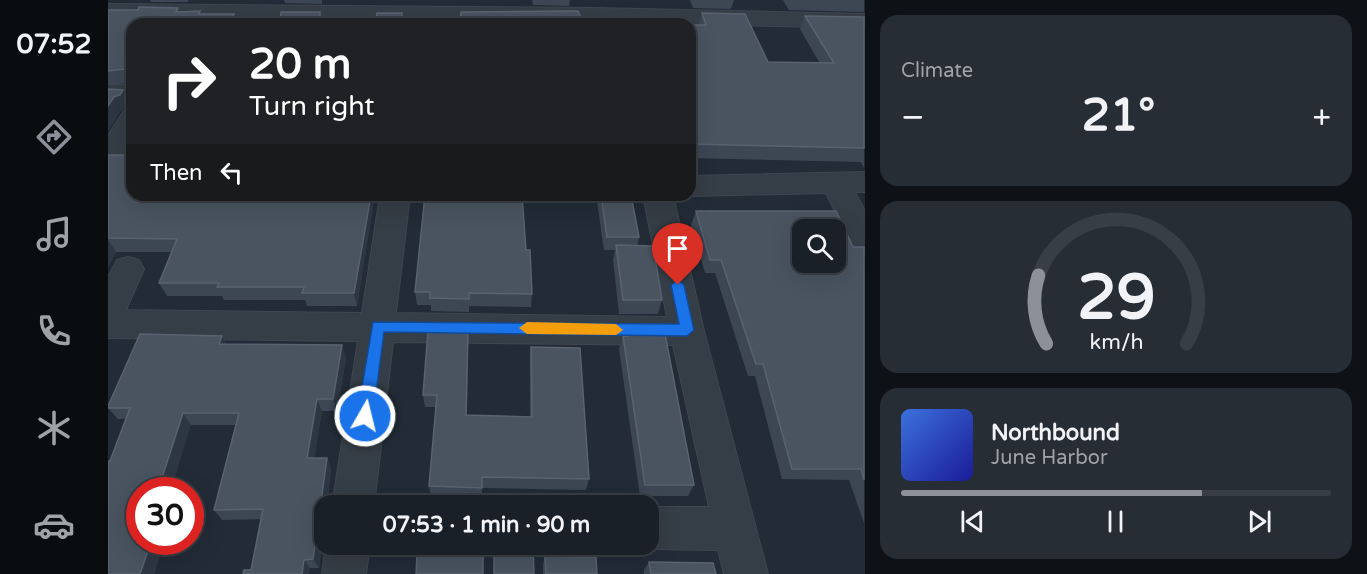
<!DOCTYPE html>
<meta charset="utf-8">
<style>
body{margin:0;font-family:"Varela Round",sans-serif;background:#272d34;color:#f1f3f6;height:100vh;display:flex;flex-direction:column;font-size:22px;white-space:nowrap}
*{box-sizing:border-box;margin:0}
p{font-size:20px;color:#9fa3a8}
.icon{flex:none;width:33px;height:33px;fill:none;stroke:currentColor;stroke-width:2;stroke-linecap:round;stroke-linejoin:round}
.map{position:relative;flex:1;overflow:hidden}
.details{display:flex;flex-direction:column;gap:15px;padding:15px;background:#0e1216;width:502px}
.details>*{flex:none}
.hud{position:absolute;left:18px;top:18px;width:570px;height:183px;border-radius:18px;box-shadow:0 6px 24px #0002,0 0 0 2px #383e45;background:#202124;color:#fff;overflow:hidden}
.buttons{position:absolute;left:684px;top:219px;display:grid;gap:12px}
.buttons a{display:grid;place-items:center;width:54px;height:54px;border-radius:12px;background:#1a2028;box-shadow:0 6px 24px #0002,0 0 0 2px #383e45;font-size:30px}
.speed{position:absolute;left:18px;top:477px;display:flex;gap:12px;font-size:30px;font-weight:700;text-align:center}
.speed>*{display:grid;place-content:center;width:78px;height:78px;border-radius:50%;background:#1a2028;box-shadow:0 6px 24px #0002,0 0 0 2px #383e45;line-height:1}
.speed .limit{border:9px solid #d22;background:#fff;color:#111}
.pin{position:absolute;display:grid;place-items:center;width:51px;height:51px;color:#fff;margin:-62px -26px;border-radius:50% 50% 50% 0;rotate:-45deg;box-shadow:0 0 6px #0007}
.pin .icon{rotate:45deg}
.me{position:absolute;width:66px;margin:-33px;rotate:8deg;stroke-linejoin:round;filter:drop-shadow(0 0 4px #0008)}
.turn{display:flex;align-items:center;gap:21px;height:126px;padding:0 24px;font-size:27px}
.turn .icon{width:78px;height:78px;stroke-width:2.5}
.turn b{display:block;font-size:42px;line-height:51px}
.then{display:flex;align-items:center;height:57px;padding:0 24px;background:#0003;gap:12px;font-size:22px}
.big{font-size:45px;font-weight:700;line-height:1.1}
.details .tile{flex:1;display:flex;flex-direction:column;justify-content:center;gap:9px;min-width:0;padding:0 21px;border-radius:18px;background:#272d34}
.details .dial{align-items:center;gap:0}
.dial svg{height:156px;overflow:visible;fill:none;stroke:#383e45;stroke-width:7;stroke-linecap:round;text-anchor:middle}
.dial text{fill:#f1f3f6;stroke:none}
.song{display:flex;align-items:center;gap:18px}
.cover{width:72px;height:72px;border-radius:9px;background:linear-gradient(135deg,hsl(220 70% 55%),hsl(240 70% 35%))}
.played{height:6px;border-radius:3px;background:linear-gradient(90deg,#8c9099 70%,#383e45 70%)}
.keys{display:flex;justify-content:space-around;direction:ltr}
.heat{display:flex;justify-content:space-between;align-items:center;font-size:33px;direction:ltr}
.trip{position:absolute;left:206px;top:495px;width:345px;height:60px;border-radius:18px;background:#1a2028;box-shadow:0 6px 24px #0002,0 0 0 2px #383e45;font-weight:700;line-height:60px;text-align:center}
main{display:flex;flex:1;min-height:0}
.menu{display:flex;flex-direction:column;width:108px;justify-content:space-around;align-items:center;background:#0a0d10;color:#9fa3a8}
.menu .icon{width:42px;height:42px}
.menu .on{color:#8c9099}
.menu b{font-size:27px;color:#f1f3f6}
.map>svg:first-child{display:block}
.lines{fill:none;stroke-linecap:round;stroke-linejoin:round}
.minor-casing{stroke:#3f4650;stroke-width:2}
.minor{fill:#353d46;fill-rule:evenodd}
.wall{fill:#3d4754}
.shaded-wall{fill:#2d3743}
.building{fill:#495460;stroke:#596370;stroke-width:1.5;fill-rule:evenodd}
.route{fill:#1a73e8;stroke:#114b97;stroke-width:1.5}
.slow{fill:#f59e0b}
</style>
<main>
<nav class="menu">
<b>07:52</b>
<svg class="icon on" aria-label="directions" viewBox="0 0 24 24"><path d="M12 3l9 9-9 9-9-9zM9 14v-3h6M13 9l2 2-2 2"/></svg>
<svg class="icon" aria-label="music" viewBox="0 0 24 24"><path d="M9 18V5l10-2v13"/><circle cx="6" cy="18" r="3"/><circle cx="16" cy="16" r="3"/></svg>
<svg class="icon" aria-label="phone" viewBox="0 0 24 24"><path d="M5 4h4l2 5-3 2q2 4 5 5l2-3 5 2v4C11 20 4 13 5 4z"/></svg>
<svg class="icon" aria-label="climate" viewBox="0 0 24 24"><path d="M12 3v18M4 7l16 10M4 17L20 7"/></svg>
<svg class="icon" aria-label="car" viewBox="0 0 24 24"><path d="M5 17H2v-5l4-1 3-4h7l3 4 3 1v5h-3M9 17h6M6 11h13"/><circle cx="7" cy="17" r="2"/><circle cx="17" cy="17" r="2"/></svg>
</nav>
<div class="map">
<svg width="757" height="574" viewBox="0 0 757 574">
<rect width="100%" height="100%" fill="#222b36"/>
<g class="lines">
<defs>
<path id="minor" d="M0,4L486,8L757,14V28L486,22L0,18Z
M0,85H24V101H0Z
M24,110V141L10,165L0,168V136L15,112Z
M757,172V192H747L757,211V253L746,250L718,193L582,196L579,195H582V176Z
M272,195H302L288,313L559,317L535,195H565L596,331L660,574H616L610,550L540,549L528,544H540V507H601L565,345L285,342L266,506H224L250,341L0,338V277L9,260L20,257L31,260L36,269L18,310L254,313Z
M218,544H262L258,574H214Z"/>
</defs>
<use href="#minor" class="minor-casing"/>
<use href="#minor" class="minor"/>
</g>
<path class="wall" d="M42,0H80V2H43Z
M176,0H214V4L177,3Z
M424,0H462L461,6L425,5Z
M582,0H626L623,9L585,8Z
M675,0H756V12L681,10Z
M70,8L71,12L24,24V91L20,83L0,85V10H30Z
M594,13L660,62H711L692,29L697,16L756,17V168L753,162L582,158V25H591Z
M0,155L267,195L249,306H199L197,300H116L114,296H59L51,283L64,252H8L0,267Z
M488,195H523L531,237L529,246L554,300L550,314H511L505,260L507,250H496Z
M588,211L745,247H756V523L741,480L674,479L647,376H640L607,273H597L583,225Z
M418,250L424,294L423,307L361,306V312L323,311V305H309L307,292Z
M519,333L586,485L580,496H532L511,349L515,336H518Z
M114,336L118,344L238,358L229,411H214L206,458H219L223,469L219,506H216V527L211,568L143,570L153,519L114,520L106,510L128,425H83L32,542H56L46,574H0L2,461L18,419H10L0,408V406Z
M360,345L359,415L422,417V360L423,347L481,479L478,490L374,488V499L323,497L321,486L328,407H317L315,395Z
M437,556L489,574H435V565Z
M541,562L608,574H536V570Z"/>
<path class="shaded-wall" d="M294,13L295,24H293Z
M126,14L129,24H121Z
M24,75V91L20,82Z
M15,90L22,103L19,109L13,111L0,132V106L6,97Z
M263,195H267L249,306L246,293Z
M0,240L8,252L0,267Z
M360,332V345L359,427L358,415Z
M114,336L121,349L111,344Z
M234,345L238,358L229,411L225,399Z
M209,399L214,411L205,469L199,458Z
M75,413L83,425L63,490H50Z
M219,458L223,469L219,506H216V527L211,568L205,559Z
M43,542H56L46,574H32Z
M196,560L202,568L201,574H194Z"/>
<path class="building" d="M31,7L70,8L68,12L92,11L91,14H126L121,24H24V75L20,82L17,69L0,71V10H30Z
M470,11L475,23L497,24H352L353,12Z
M173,12H212V22L267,23L269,13H294L293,24H172Z
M594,13L637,14L660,62L726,63L697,16L756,17V148L582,144V25H598Z
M0,89L15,90L12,95L6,97L0,106Z
M0,155H24V195H263L246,293H194L196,287H109L111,283H51L69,239L0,238Z
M317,195H414L418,250H422L424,294L361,293V299L322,298V292H307Z
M493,195H523L531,237H499Z
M588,211H728L745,247H756V480L753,469H684L655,364H648L613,260H602ZM694,230H728V262H694Z
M508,245L545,246L554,300H515Z
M320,331L360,332L358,415L424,417L423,347L472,348L481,479L374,477V488L321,486L329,395H315Z
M519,333L557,334L586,485H537L515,336H520Z
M32,334L114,336L111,344L234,345L225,399H209L199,458H219L205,559L196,560L194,574H135L136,570H143L155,509L106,510L131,413H75L50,490H32V542H43L32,574H0V461H2L22,408H0V406Z
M386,545L425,546L426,574H386Z
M309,555L375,556V574H308Z
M437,556L488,557L489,574H438Z
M541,562L605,563L608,574H543Z"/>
<path class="route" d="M570,280L576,285L586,330L579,336L276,332L265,416L263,421L257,423L252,421L249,416L265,322L571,324L563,285Z"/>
<path class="slow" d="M419,322L508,324L515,330L508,335L419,334L411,328Z"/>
</svg>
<div class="buttons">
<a><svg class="icon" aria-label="search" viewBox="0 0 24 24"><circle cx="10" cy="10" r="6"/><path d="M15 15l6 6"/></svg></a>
</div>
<div class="speed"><div class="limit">30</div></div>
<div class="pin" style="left:570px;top:285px;background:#d93025"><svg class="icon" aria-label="arrive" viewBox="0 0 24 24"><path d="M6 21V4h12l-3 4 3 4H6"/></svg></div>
<svg class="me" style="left:257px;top:416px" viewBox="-20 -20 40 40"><circle r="17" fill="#1a73e8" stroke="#fff" stroke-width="3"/><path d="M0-11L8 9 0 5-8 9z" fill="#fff"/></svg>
<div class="trip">07:53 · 1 min · 90 m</div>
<div class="hud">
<div class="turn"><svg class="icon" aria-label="right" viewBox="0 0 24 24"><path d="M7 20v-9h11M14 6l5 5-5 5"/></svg><div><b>20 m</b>Turn right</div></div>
<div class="then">Then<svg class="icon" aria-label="left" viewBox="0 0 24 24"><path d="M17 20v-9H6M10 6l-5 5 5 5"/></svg></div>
</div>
</div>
<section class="details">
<div class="tile"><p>Climate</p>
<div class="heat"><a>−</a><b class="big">21°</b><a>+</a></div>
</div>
<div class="tile dial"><svg viewBox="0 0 100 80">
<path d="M14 69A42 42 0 1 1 86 69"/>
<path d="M14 69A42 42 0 0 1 10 34" stroke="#8c9099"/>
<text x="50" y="56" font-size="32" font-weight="700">29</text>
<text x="50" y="72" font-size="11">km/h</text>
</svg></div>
<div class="tile">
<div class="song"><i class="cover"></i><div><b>Northbound</b><p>June Harbor</p></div></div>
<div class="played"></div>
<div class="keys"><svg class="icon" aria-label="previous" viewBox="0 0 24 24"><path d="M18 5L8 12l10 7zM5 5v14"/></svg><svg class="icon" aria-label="pause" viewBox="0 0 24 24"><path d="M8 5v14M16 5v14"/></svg><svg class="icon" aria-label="next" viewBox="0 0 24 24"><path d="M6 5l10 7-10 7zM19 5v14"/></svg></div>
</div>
</section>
</main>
